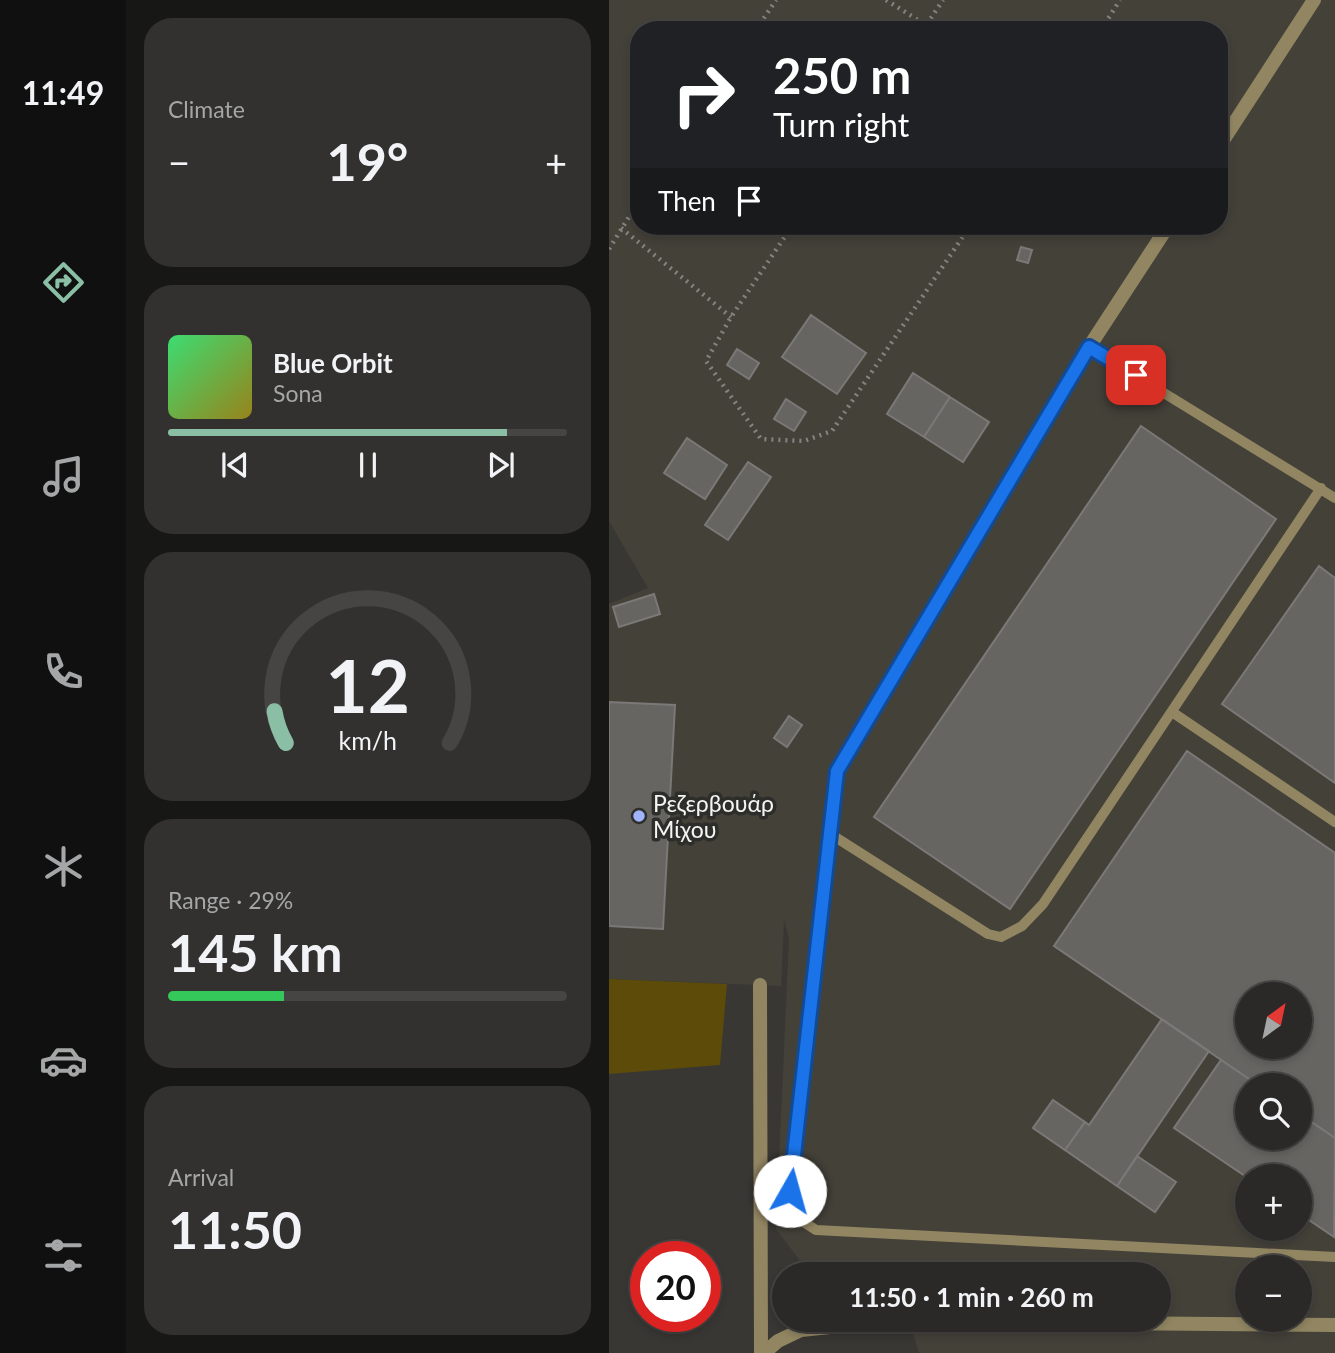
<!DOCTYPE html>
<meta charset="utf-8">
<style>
body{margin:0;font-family:Lato,sans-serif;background:#32312f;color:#f1f3f6;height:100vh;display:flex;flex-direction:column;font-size:26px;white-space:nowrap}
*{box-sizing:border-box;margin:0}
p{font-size:23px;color:#a5a6a7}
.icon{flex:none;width:38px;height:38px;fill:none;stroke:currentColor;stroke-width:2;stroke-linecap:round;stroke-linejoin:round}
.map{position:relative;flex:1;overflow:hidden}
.panel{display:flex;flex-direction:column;gap:18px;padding:18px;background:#171715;width:483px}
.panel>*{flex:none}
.banner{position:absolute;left:21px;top:21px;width:598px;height:214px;border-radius:28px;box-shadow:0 4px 10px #0003,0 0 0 2px #464544;background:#202124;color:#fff;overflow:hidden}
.needle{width:46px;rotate:33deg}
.fabs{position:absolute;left:626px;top:982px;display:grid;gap:14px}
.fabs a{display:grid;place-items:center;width:77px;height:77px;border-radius:50%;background:#2a2927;box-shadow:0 4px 10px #0003,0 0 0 2px #464544;font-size:35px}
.speed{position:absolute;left:21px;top:1241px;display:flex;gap:14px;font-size:35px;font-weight:700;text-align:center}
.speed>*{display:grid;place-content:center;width:91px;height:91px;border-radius:50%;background:#2a2927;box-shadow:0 4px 10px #0003,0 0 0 2px #464544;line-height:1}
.speed .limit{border:10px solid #d22;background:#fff;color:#111}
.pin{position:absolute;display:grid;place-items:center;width:60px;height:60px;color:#fff;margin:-30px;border-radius:14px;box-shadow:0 4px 10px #0006}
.me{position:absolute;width:77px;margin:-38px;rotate:7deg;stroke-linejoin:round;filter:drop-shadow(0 0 5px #0008)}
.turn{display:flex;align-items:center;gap:24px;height:147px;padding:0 28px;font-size:32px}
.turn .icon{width:91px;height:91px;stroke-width:2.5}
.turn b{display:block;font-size:49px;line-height:60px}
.then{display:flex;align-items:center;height:66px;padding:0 28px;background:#0003;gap:14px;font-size:26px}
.big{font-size:52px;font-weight:700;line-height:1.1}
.panel .widget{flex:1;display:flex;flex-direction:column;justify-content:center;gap:10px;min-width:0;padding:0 24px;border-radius:28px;background:#32312f}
.panel .dial{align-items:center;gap:0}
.dial svg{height:182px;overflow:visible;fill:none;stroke:#464544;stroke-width:7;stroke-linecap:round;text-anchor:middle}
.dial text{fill:#f1f3f6;stroke:none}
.song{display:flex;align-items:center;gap:21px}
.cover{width:84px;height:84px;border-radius:10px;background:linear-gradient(135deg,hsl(140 70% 55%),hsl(50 70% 35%))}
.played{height:7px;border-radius:4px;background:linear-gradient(90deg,#8abfa5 85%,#464544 85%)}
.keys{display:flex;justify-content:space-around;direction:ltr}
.heat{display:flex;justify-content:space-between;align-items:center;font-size:38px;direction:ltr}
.charge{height:10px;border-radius:5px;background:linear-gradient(90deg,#34c759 29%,#464544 0)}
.trip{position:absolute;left:163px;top:1262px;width:399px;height:70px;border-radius:35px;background:#2a2927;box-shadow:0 4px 10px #0003,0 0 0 2px #464544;font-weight:700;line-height:70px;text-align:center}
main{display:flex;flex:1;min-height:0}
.menu{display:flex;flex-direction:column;width:126px;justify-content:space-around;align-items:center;background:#111010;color:#a5a6a7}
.menu .icon{width:49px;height:49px}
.menu .selected{color:#8abfa5}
.menu b{font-size:32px;color:#f1f3f6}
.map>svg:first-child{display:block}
.built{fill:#444139;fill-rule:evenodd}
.green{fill:#5d4b09}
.building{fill:#666562;stroke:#7a7977;stroke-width:2;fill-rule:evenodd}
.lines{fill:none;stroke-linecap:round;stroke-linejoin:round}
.path{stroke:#848380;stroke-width:4.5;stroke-dasharray:2 5;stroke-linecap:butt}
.service{stroke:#928662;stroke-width:10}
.minor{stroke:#928662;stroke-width:14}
.tertiary{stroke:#928662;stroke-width:14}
.route-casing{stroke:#114b97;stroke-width:18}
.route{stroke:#1a73e8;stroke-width:12}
.poi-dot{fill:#a0b3fd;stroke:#2d2d2a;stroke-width:2.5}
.labels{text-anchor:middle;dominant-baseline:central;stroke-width:7;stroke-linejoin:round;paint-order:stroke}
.poi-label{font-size:23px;fill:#f5f5f3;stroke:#2d2d2a;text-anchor:start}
</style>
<main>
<nav class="menu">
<b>11:49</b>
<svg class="icon selected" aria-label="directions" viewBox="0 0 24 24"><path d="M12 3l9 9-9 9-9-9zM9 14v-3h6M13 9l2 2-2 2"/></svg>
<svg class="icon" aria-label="music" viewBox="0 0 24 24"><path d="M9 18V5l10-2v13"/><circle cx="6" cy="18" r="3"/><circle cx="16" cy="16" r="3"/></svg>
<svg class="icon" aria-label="phone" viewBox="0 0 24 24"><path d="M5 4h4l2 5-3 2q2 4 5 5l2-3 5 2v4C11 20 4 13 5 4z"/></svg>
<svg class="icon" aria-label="climate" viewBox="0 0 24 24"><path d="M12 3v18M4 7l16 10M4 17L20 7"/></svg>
<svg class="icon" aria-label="car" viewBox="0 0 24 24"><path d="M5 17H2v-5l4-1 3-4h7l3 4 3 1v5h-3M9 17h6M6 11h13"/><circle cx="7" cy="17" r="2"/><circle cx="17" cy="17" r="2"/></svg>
<svg class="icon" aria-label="filters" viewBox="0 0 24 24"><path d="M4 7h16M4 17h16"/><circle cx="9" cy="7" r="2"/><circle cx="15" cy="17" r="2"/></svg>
</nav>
<section class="panel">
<div class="widget"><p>Climate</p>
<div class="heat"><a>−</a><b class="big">19°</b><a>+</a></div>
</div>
<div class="widget">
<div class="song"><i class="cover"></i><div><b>Blue Orbit</b><p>Sona</p></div></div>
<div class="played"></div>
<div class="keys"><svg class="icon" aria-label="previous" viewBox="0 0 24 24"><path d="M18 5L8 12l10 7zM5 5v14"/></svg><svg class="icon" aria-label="pause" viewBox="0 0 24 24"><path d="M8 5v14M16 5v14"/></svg><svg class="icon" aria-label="next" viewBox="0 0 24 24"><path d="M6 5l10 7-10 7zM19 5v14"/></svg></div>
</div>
<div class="widget dial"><svg viewBox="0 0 100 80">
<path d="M14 69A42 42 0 1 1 86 69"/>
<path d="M14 69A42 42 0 0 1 9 55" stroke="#8abfa5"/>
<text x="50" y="56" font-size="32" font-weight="700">12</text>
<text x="50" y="72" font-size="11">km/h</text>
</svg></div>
<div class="widget"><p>Range · 29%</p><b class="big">145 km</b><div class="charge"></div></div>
<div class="widget"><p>Arrival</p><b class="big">11:50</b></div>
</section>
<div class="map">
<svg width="726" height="1353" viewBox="0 0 726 1353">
<rect width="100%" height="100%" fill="#383734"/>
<path class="built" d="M0,0H726V1353H310L300,1320H550V1274H201L167,1229L180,938L175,919L172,986L0,979V604L39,588L0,521ZM30,30H611V226H30ZM639,994H691V1046H639ZM639,1085H691V1138H639ZM639,1176H691V1228H639ZM639,1267H691V1320H639Z"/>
<path class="green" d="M0,979L118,984L111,1065L0,1074Z"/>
<path class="building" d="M412,247L423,250L419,263L408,260Z
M202,315L257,353L228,394L173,357Z
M128,349L150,363L140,379L118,365Z
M304,373L341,397L315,437L278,414Z
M341,397L380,422L354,462L315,437Z
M177,399L197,412L185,431L165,419Z
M532,426L667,519L401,909L265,817Z
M78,438L118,465L96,499L55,473Z
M139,462L162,477L119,540L96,525Z
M710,566L726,578V783L613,704Z
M45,594L51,614L10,627L4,607Z
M0,702L66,705L54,929L0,926Z
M180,716L193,725L178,747L165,738Z
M578,751L726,853V1138L691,1114V1085H649L445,946ZM639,994H691V1046H639Z
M553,1019L600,1051L508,1186L456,1150L476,1122L480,1125Z
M612,1060L649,1085H639V1138H691V1114L726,1138L725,1237L691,1214V1176L639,1178L565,1128Z
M444,1100L476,1122L456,1150L424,1128Z
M528,1156L567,1182L546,1212L508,1186Z"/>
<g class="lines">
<path class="path" d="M277,0L317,25
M147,30L167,0
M314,30L334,0
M492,30L511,0
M183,226L122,317L97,361L152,439L195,441L223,431L361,226
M12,228L122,317
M0,249L30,201"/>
<path class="service" d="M712,488L434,904L413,926L392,937L379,934L223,835L182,1191L187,1217L207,1230L726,1257
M563,712L726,822
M223,835L228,771L480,347L726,498"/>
<path class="minor" d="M611,145L705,0
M480,347L559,226
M151,985L152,1353"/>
<path class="tertiary" d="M155,1353L169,1341L192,1330L279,1321L726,1325"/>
</g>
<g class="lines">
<defs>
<path id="route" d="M181,1191L228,771L480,347L527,375"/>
</defs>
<use href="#route" class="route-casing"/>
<use href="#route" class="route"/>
</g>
<circle class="poi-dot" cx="30" cy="816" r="7"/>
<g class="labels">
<g class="poi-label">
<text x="44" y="803">Ρεζερβουάρ<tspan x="44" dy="26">Μίχου</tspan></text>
</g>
</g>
</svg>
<div class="fabs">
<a><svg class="needle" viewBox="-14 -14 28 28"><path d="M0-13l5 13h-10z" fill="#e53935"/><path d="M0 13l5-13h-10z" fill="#a5a6a7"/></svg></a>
<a><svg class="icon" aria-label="search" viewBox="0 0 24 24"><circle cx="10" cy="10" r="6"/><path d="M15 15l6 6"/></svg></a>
<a>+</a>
<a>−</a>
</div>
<div class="speed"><div class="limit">20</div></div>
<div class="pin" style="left:527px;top:375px;background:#d93025"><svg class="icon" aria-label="arrive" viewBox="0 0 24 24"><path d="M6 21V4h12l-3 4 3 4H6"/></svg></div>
<svg class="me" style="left:181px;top:1191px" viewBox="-20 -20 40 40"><circle r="19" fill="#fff"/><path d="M0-13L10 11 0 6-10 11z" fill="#1a73e8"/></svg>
<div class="trip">11:50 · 1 min · 260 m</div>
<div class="banner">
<div class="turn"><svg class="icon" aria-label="right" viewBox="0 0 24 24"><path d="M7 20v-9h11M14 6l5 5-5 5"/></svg><div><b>250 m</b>Turn right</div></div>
<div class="then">Then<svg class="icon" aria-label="arrive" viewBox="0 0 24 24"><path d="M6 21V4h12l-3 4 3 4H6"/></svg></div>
</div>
</div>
</main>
